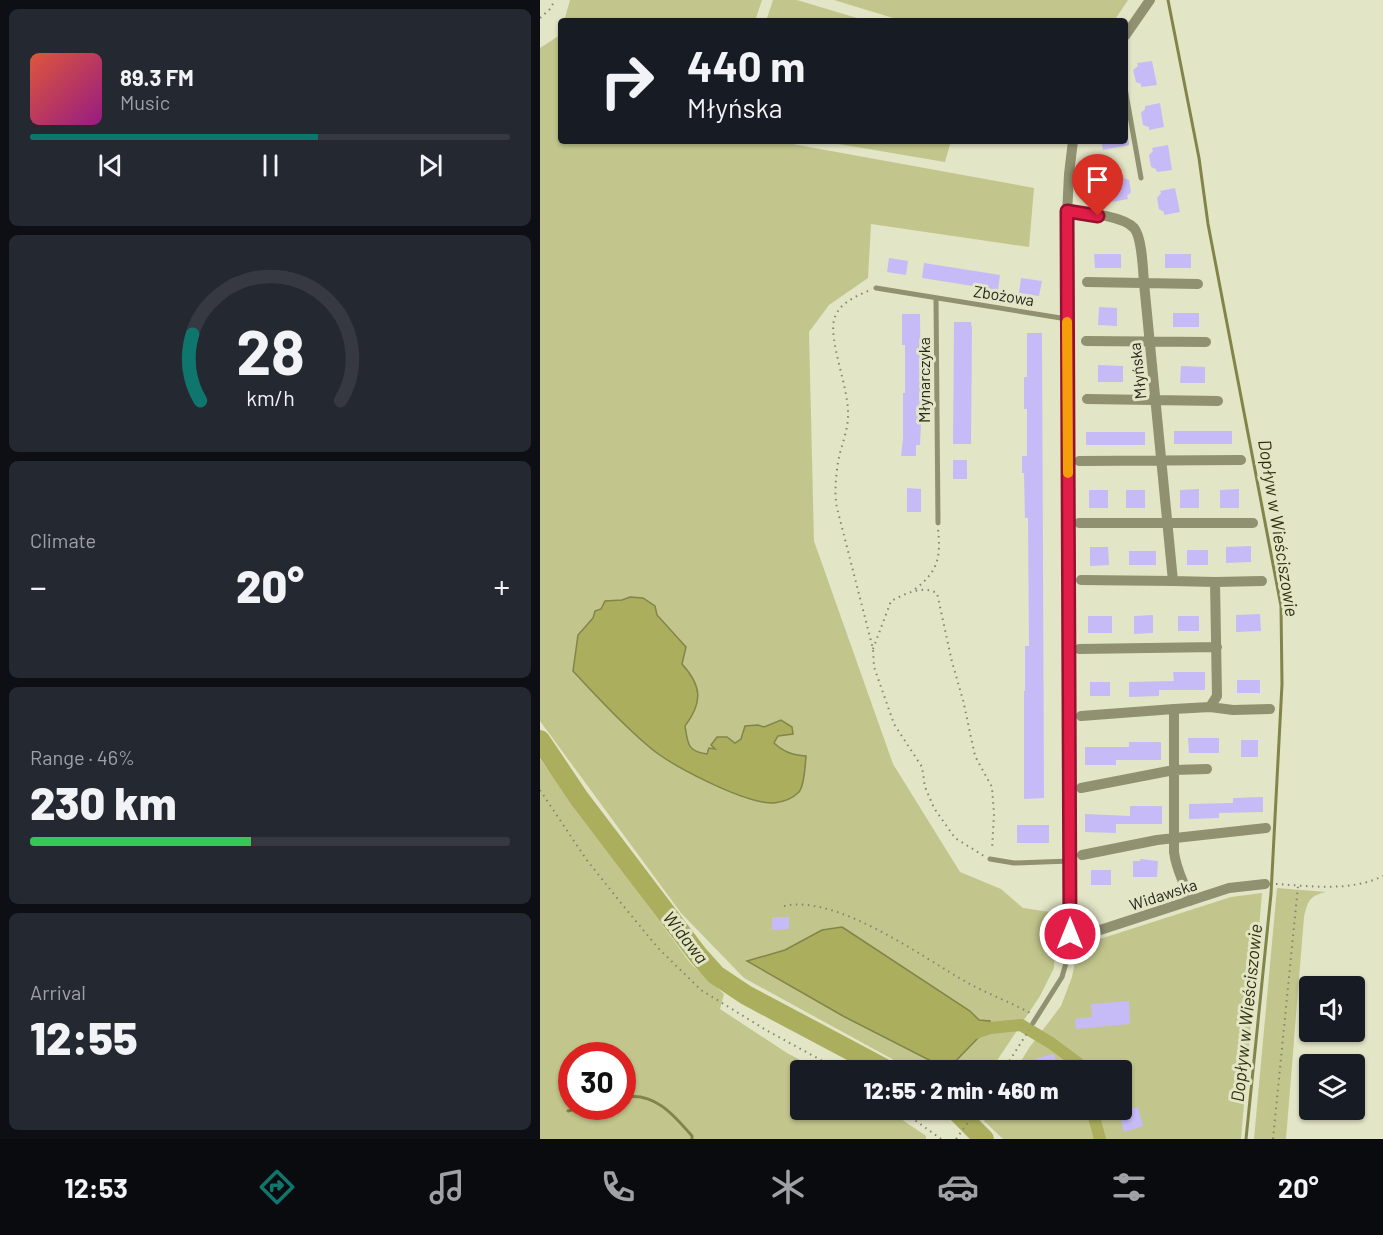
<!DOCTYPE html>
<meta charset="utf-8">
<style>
body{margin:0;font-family:Barlow,sans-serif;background:#242831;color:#f1f3f6;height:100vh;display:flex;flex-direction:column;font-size:22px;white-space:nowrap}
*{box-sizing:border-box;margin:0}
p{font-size:20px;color:#9ea1a6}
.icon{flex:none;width:33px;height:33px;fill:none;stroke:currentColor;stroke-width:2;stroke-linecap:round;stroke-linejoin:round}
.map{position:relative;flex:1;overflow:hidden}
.side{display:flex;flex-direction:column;gap:9px;padding:9px;background:#0d0f14;width:540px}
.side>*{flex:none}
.top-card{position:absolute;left:18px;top:18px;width:570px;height:126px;border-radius:6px;box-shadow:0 2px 4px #0004;background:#171b24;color:#f1f3f6;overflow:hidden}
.controls{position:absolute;left:759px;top:976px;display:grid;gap:12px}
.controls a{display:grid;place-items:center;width:66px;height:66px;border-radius:6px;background:#171b24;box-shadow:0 2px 4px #0004;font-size:30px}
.speed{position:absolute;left:18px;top:1042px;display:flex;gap:12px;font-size:30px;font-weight:700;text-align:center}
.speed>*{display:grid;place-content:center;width:78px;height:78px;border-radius:50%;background:#171b24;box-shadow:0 2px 4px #0004;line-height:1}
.speed .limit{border:9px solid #d22;background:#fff;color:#111}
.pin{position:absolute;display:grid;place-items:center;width:51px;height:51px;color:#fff;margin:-62px -26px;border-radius:50% 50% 50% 0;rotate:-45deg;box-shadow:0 0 6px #0007}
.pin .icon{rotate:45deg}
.me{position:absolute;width:66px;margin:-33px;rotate:0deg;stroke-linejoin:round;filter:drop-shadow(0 0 4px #0008)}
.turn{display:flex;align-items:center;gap:21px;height:126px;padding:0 30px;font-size:27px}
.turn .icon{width:78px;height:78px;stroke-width:2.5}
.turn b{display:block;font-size:42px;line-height:51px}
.big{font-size:45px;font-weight:800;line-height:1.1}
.side .tile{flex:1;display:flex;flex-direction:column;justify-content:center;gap:9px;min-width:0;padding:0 21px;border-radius:9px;background:#242831}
.side .dial{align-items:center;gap:0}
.dial svg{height:156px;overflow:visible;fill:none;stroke:#363941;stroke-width:7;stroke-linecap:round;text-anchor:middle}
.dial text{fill:#f1f3f6;stroke:none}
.song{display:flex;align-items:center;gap:18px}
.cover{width:72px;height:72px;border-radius:9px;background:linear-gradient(135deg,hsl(10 70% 55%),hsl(310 70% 35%))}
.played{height:6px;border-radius:3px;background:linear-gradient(90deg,#0f766e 60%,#363941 60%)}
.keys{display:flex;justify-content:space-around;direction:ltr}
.heat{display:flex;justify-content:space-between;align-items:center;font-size:33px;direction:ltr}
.charge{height:9px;border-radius:4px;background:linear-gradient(90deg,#34c759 46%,#363941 0)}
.trip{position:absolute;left:250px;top:1060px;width:342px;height:60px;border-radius:6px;background:#171b24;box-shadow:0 2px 4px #0004;font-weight:800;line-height:60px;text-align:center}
.tab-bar{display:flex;height:96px;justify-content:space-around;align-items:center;background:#090b0e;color:#9ea1a6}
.tab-bar .icon{width:42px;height:42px}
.tab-bar .current{color:#0f766e}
.tab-bar b{font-size:27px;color:#f1f3f6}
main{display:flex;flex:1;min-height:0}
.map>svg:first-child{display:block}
.green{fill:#c2c68c;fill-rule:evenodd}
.water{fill:#aaae5d;stroke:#828549;stroke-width:1.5}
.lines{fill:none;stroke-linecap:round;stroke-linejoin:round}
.stream{stroke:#828549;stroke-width:3}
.canal{stroke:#aaae5d;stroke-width:12}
.river{stroke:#aaae5d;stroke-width:20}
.building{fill:#c6bbf7}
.path{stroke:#848571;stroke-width:2;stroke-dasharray:1.5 4.5;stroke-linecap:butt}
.service{stroke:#8f9170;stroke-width:5}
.minor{stroke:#8f9170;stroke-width:10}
.route-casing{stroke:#92132f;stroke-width:15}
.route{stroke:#e11d48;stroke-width:10}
.slow{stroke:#f59e0b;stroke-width:10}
.labels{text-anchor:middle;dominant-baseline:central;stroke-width:6;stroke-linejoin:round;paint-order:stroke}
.street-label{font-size:16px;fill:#25251a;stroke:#e3e5c7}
.water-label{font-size:18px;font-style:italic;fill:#2f310d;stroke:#e3e5c7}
</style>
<main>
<section class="side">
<div class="tile">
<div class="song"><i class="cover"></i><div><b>89.3 FM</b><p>Music</p></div></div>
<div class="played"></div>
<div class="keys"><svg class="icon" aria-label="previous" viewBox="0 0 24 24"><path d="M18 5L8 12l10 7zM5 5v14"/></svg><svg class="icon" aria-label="pause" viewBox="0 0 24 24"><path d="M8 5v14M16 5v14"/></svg><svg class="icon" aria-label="next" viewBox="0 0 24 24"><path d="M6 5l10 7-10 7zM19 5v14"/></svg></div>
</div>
<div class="tile dial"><svg viewBox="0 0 100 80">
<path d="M14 69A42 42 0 1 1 86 69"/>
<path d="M14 69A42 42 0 0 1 10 35" stroke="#0f766e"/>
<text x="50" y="56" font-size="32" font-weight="700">28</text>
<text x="50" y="72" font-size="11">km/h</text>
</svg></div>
<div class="tile"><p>Climate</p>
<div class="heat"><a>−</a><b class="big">20°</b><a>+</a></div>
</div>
<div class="tile"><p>Range · 46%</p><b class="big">230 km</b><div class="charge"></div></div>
<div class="tile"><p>Arrival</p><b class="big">12:55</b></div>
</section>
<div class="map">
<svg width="843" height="1139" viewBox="0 0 843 1139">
<rect width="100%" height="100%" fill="#e3e5c7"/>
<path class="green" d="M30,0H222L215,21H24Z
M233,0H257L327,21H226Z
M294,0H588L574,21H363Z
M21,31V141H236L494,188L489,247L331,224L328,278L289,305L269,332L274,541L353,764L420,872L461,889L483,908L517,913L514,968L500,996L450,1071H374L204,978L141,913L0,721V48L20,35Z
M281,141H411L405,162Z
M0,759L151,964L184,994L180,1009L247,1053L281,1071H261V1110H348L386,1136V1139H0ZM32,1056H82V1107H32Z
M737,888L786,892C769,896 768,901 764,917L746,1139H714Z
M722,893L701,1139H463L444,1121L451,1110H582V1071H475L489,1048L521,1006L532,977L538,946L691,897Z"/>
<path class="water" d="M90,597L103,598L115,606L117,615L146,647L142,664C162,686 163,702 145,726C148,744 147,751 167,754L169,748L175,749L171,745L177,737H187L195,743L201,739L205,726L218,725L224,727L241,720L252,727L253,734L238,736L234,743C244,752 252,755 266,756C265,766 265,784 259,792C253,798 243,802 234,803C205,804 129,765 107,745C80,722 56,696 33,671L38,635L53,618L55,611L61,609L65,601L82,600Z
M302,927L430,1011L439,1020L450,1021V1032L440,1036L406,1071H388L395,1063L303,1016L207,961L245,950L282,930Z"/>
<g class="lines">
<path class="stream" d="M628,0L659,158L668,224L741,606L742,684L731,894L706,1139
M82,1098C113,1090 134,1115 152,1136V1139
M28,1111L44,1107"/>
<path class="canal" d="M435,1033L450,1028L481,1025L511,1043L538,1063L541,1071
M552,1110L560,1139"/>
<path class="river" d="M0,740L39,798L158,955L176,975L206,995L349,1071
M415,1110L444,1139"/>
</g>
<path class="building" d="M612,61L617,85L601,87V84L596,82L593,70L598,66L597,63Z
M620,103L624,127L609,130V127L603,125L601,113L605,109V106Z
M561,141H589V145L563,150Z
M628,145L632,170L617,172L616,169L611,167L609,155L613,151L612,148Z
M583,175L584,178L589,180L591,192L587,196L588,199L572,202L568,178Z
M635,188L640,212L624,215V212L619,209L617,198L621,193L620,191Z
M554,254H581V268H555Z
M625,254H651V268H625Z
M349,258L368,261L366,275L347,272Z
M384,263L460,275L458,290L382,278Z
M481,278L502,281L499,296L479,293Z
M559,307L577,308V326L558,325Z
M633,313H659V327H633Z
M362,314H380L381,424L380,445H376V456H361L363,439V393H365V345H362Z
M414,322H431L432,329L431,444H413Z
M487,333H502L504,798L484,799V691H485V646H489L488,518H485L484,473H482V456H487V409H484V377H487Z
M558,365L583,366V382H558Z
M641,366L665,367V383H640Z
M634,431H692V444H634Z
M546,432H605V445H546Z
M413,460H427V479H413Z
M367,488L381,489V512H367Z
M659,489V508H640V490Z
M699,489V508H680V490Z
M549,490H568V508H549Z
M586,490H605V508H586Z
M711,546V562L686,563V547Z
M550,547H568L569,565L550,566Z
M647,550H668V565H647Z
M589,551H616V565H589Z
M720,614L721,631L696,632V615Z
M613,615V633L594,634V616Z
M548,616H572V633H548Z
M638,616H659V631H638Z
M633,672H665V690H619V696L589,697V682L634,681Z
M697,680H720V693H697Z
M550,682H570V696H550Z
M648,738H679V753H649Z
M701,740H718V757H701Z
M589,742H621V760H576V765H545V747H589Z
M723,797V812L679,813V818L649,819V804L693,803V798Z
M590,806H622V824H576V833L545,832V814L590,816Z
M477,825H509V843H477Z
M600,859L618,861L617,877H593V861H600Z
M551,870H571V885H551Z
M232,917H249V929L232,930Z
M589,1001L590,1024L536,1029L535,1019L552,1017L551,1004Z
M514,1054L518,1071H501L497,1058Z
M598,1107L603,1126L584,1132L579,1112Z"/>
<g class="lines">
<path class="path" d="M0,18L10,9L15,0
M328,291C314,297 298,304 294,320C289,341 308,387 308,412C309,429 301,445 298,462C296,477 294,493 297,508L333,649L334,667L354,724L382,767L385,787L394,808L415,838L444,856
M375,589C398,572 401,557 398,529
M333,649L351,601C365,594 381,585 397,593L412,662L423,700L435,756L452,787L454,814L452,850
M0,790L46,859L81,903L118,948L161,990L226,1030L301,1071
M736,884C771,886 810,892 843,876
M244,906C297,894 382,957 428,983C448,994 470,1002 490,1013
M463,1071L489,1030
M361,1110L401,1139
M416,1139L437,1110
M733,1139L758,886"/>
<path class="service" d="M585,88L601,178
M336,288L527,319
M396,298L398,523
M450,859L474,863L530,861
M493,1023L522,977L528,956L530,934"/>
<path class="minor" d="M585,36L610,0
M533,141L529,174L526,235L530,934L557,931L689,888L725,884
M527,211C544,213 582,215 594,228C602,237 603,270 604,283L633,581L675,582L677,696L670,707L634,709V852C636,870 645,884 650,901
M547,282L658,284
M546,341L666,342
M547,399L678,401
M539,461L701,460
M539,523H713
M541,580L633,581
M675,582L722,581
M539,649L677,647
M670,707L693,710L730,709
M541,716L634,709
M541,788L634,770L667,769
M542,855L617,840L726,828"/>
</g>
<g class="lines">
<defs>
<path id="route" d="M530,934L527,211L558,216"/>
</defs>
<use href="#route" class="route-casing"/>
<use href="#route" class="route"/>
<path class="slow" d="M527,322L528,473"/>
</g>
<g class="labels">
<g class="street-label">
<text transform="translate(464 295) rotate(9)">Zbożowa</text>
<text transform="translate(597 371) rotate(-96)">Młyńska</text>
<text transform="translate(383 380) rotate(-90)">Młynarczyka</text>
<text transform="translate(623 894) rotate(-18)">Widawska</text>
</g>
<g class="water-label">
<text transform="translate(739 528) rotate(81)">Dopływ w Wieściszowie</text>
<text transform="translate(146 937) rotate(52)">Widawa</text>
<text transform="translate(706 1013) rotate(-84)">Dopływ w Wieściszowie</text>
</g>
</g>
</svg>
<div class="controls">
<a><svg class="icon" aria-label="sound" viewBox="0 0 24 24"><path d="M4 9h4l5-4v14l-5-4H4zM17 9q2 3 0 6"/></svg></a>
<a><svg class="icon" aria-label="layers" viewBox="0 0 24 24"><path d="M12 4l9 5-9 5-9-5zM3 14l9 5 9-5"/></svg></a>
</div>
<div class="speed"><div class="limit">30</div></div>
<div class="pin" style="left:558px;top:216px;background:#d93025"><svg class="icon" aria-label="arrive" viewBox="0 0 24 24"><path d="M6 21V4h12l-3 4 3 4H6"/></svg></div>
<svg class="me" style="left:530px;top:934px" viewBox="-20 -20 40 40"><circle r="17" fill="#e11d48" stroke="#fff" stroke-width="3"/><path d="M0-11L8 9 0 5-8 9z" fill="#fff"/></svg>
<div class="trip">12:55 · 2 min · 460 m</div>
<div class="top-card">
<div class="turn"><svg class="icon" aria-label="right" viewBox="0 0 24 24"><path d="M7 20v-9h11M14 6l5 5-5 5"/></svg><div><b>440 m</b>Młyńska</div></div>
</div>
</div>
</main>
<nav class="tab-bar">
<b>12:53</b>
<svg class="icon current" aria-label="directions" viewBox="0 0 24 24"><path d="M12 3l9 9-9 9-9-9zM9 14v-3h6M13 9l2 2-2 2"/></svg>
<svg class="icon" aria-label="music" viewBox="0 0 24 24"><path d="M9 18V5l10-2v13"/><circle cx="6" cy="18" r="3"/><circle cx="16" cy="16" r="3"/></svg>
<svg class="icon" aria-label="phone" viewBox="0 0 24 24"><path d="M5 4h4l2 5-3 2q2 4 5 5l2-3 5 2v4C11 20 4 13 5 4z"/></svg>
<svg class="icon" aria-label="climate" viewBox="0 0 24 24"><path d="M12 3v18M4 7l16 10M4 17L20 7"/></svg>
<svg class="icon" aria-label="car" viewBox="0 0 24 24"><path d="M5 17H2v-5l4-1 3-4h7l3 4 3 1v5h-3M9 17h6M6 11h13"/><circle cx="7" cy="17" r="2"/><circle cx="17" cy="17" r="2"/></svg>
<svg class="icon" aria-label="filters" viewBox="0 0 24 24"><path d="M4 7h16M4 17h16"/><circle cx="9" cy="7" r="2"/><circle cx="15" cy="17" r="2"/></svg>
<b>20°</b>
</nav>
